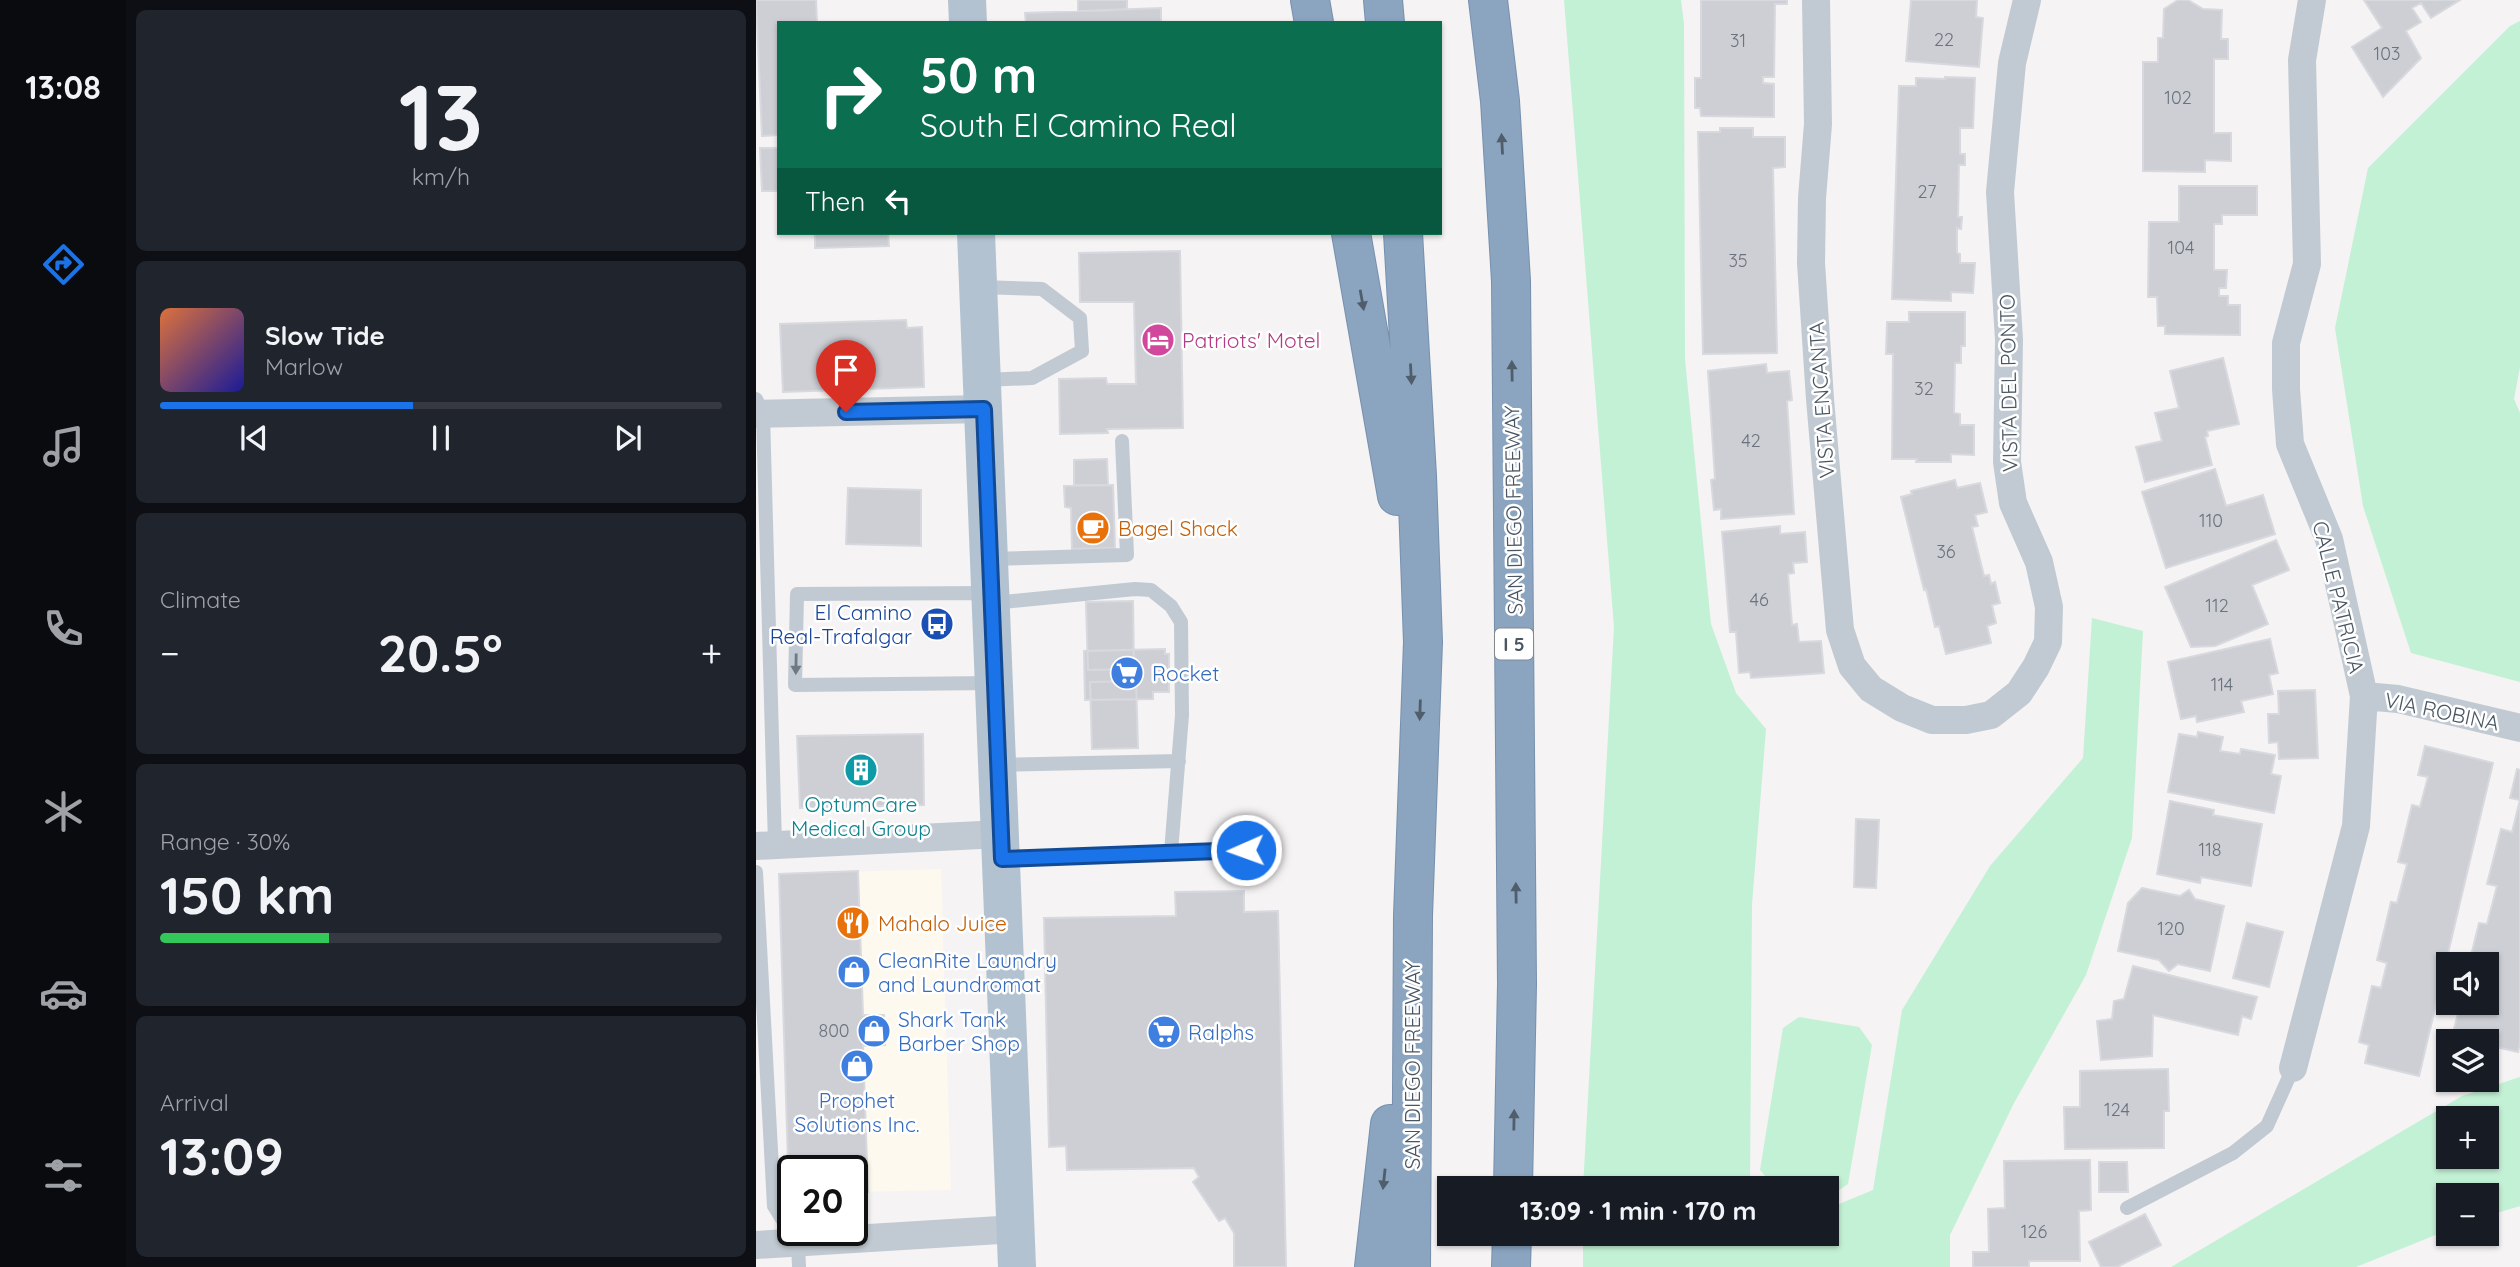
<!DOCTYPE html>
<meta charset="utf-8">
<style>
body{margin:0;font-family:Quicksand,sans-serif;background:#20242c;color:#f1f3f6;height:100vh;display:flex;flex-direction:column;font-size:26px;white-space:nowrap}
*{box-sizing:border-box;margin:0}
p{font-size:23px;color:#9ea1a6}
.icon{flex:none;width:38px;height:38px;fill:none;stroke:currentColor;stroke-width:2;stroke-linecap:round;stroke-linejoin:round}
.map{position:relative;flex:1;overflow:hidden}
.details{display:flex;flex-direction:column;gap:10px;padding:10px;background:#0d0f14;width:630px}
.details>*{flex:none}
.banner{position:absolute;left:21px;top:21px;width:665px;height:214px;border-radius:0px;box-shadow:0 2px 5px #0004;background:#0b6e4f;color:#fff;overflow:hidden}
.controls{position:absolute;left:1680px;top:952px;display:grid;gap:14px}
.controls a{display:grid;place-items:center;width:63px;height:63px;border-radius:0px;background:#171b24;box-shadow:0 2px 5px #0004;font-size:35px}
.speed{position:absolute;left:21px;top:1155px;display:flex;gap:14px;font-size:35px;font-weight:700;text-align:center}
.speed>*{display:grid;place-content:center;width:91px;height:91px;border-radius:50%;background:#171b24;box-shadow:0 2px 5px #0004;line-height:1}
.speed .limit{border:4px solid #111;border-radius:10px;background:#fff;color:#111}
.pin{position:absolute;display:grid;place-items:center;width:60px;height:60px;color:#fff;margin:-72px -30px;border-radius:50% 50% 50% 0;rotate:-45deg;box-shadow:0 0 7px #0007}
.pin .icon{rotate:45deg}
.me{position:absolute;width:77px;margin:-38px;rotate:268deg;stroke-linejoin:round;filter:drop-shadow(0 0 5px #0008)}
.turn{display:flex;align-items:center;gap:24px;height:147px;padding:0 28px;font-size:32px}
.turn .icon{width:91px;height:91px;stroke-width:2.5}
.turn b{display:block;font-size:49px;line-height:60px}
.then{display:flex;align-items:center;height:66px;padding:0 28px;background:#0003;gap:14px;font-size:26px}
.big{font-size:52px;font-weight:700;line-height:1.1}
.details .card{flex:1;display:flex;flex-direction:column;justify-content:center;gap:10px;min-width:0;padding:0 24px;border-radius:10px;background:#20242c}
.details .dial{align-items:center;gap:0}
.dial b{font-size:91px;line-height:1}
.song{display:flex;align-items:center;gap:21px}
.cover{width:84px;height:84px;border-radius:10px;background:linear-gradient(135deg,hsl(20 70% 55%),hsl(240 70% 35%))}
.played{height:7px;border-radius:4px;background:linear-gradient(90deg,#1a73e8 45%,#363941 45%)}
.keys{display:flex;justify-content:space-around;direction:ltr}
.heat{display:flex;justify-content:space-between;align-items:center;font-size:38px;direction:ltr}
.charge{height:10px;border-radius:5px;background:linear-gradient(90deg,#34c759 30%,#363941 0)}
.trip{position:absolute;left:681px;top:1176px;width:402px;height:70px;border-radius:0px;background:#171b24;box-shadow:0 2px 5px #0004;font-weight:700;line-height:70px;text-align:center}
main{display:flex;flex:1;min-height:0}
.tabs{display:flex;flex-direction:column;width:126px;justify-content:space-around;align-items:center;background:#090b0e;color:#9ea1a6}
.tabs .icon{width:49px;height:49px}
.tabs .selected{color:#1a73e8}
.tabs b{font-size:32px;color:#f1f3f6}
.map>svg:first-child{display:block}
.commercial{fill:#fdf9ef}
.grass{fill:#c3f1d5;fill-rule:evenodd}
.building{fill:#cdcfd5;stroke:#d7d9de;stroke-width:2}
.lines{fill:none;stroke-linecap:round;stroke-linejoin:round}
.motorway-casing{stroke:#7690ad;stroke-width:40}
.service{stroke:#c1cad2;stroke-width:14}
.minor{stroke:#c1cad2;stroke-width:28}
.primary{stroke:#b3c2d1;stroke-width:38}
.motorway{stroke:#8ba5c1;stroke-width:38}
.oneway{fill:#505e6b}
.oneway2{fill:#6e7983}
.route-casing{stroke:#114b97;stroke-width:18}
.route{stroke:#1a73e8;stroke-width:12}
.labels{text-anchor:middle;dominant-baseline:central;stroke-width:5;stroke-linejoin:round;paint-order:stroke}
.number-label{font-size:18px;fill:#6b747e}
.shield{fill:#fff;stroke:#808990;stroke-width:2}
.shield-label{font-size:19px;font-weight:bold;fill:#4a5661}
.hotel-label{font-size:21px;fill:#b23c85;stroke:#fff;text-anchor:start}
.street-label{font-size:21px;fill:#4a5661;stroke:#fff}
.food-label{font-size:21px;fill:#c56008;stroke:#fff;text-anchor:start}
.transit-label{font-size:21px;fill:#164399;stroke:#fff;text-anchor:end}
.shop-label{font-size:21px;fill:#366cbe;stroke:#fff;text-anchor:start}
.culture-label{font-size:21px;fill:#0d838f;stroke:#fff}
</style>
<main>
<nav class="tabs">
<b>13:08</b>
<svg class="icon selected" aria-label="directions" viewBox="0 0 24 24"><path d="M12 3l9 9-9 9-9-9zM9 14v-3h6M13 9l2 2-2 2"/></svg>
<svg class="icon" aria-label="music" viewBox="0 0 24 24"><path d="M9 18V5l10-2v13"/><circle cx="6" cy="18" r="3"/><circle cx="16" cy="16" r="3"/></svg>
<svg class="icon" aria-label="phone" viewBox="0 0 24 24"><path d="M5 4h4l2 5-3 2q2 4 5 5l2-3 5 2v4C11 20 4 13 5 4z"/></svg>
<svg class="icon" aria-label="climate" viewBox="0 0 24 24"><path d="M12 3v18M4 7l16 10M4 17L20 7"/></svg>
<svg class="icon" aria-label="car" viewBox="0 0 24 24"><path d="M5 17H2v-5l4-1 3-4h7l3 4 3 1v5h-3M9 17h6M6 11h13"/><circle cx="7" cy="17" r="2"/><circle cx="17" cy="17" r="2"/></svg>
<svg class="icon" aria-label="filters" viewBox="0 0 24 24"><path d="M4 7h16M4 17h16"/><circle cx="9" cy="7" r="2"/><circle cx="15" cy="17" r="2"/></svg>
</nav>
<section class="details">
<div class="card dial"><b>13</b><p>km/h</p></div>
<div class="card">
<div class="song"><i class="cover"></i><div><b>Slow Tide</b><p>Marlow</p></div></div>
<div class="played"></div>
<div class="keys"><svg class="icon" aria-label="previous" viewBox="0 0 24 24"><path d="M18 5L8 12l10 7zM5 5v14"/></svg><svg class="icon" aria-label="pause" viewBox="0 0 24 24"><path d="M8 5v14M16 5v14"/></svg><svg class="icon" aria-label="next" viewBox="0 0 24 24"><path d="M6 5l10 7-10 7zM19 5v14"/></svg></div>
</div>
<div class="card"><p>Climate</p>
<div class="heat"><a>−</a><b class="big">20.5°</b><a>+</a></div>
</div>
<div class="card"><p>Range · 30%</p><b class="big">150 km</b><div class="charge"></div></div>
<div class="card"><p>Arrival</p><b class="big">13:09</b></div>
</section>
<div class="map">
<svg width="1764" height="1267" viewBox="0 0 1764 1267">
<rect width="100%" height="100%" fill="#f5f3f3"/>
<path class="commercial" d="M185,869L195,1190L96,1192V1171H37V1194H33L23,874Z"/>
<path class="grass" d="M808,0H925L928,24L929,359L955,624L980,693L1010,729L996,904L994,1184L1010,1188H827L858,627Z
M1764,21V367L1758,399L1764,413V682L1655,653L1607,506L1579,328L1612,168L1754,26Z
M1336,618L1387,631L1376,838L1330,975L1258,1103L1194,1235V1267H827V1234H1071V1202L1083,1204L1117,1190L1146,1010L1234,866L1327,758Z
M1043,1017L1103,1027L1116,1045L1092,1184L1073,1197L1071,1196V1188H1037L1015,1183L1004,1170L1027,1028Z
M1764,1077V1206L1731,1216V1195H1692V1230L1600,1267H1415L1706,1096ZM1731,1118V1157H1692V1118Z"/>
<path class="building" d="M0,0H60L61,23H23V135L6,136Z
M322,0H371V10L322,11Z
M945,0H1031V4H1019L1018,77H1007V83L1018,84V117L945,116L944,108H939V78H945Z
M1155,0H1221L1220,17L1227,18L1223,67L1150,61Z
M1422,0H1432L1447,9L1466,10L1465,39H1472V59H1458V133H1475V161L1449,160V172L1387,171V62H1402V38H1407L1408,9Z
M1608,0H1704L1675,18L1665,3L1656,8L1665,22L1650,31L1665,58L1627,97L1596,47L1626,28Z
M405,8V23H270L269,13Z
M1189,77L1219,78L1217,128H1204V154H1209V165H1203L1202,217H1206L1205,229L1201,228V253L1204,254V263H1219L1217,293L1195,292V301L1136,299L1143,86H1160V78L1189,79Z
M964,128H997V137H1029V167L1017,168L1021,353L947,354L942,132H964Z
M4,148H23V191H6Z
M1423,186H1501V215H1466V224H1458V270H1471L1470,288H1463V296H1472V305H1484V335L1409,334V326H1402L1401,297H1392L1393,222H1423Z
M59,233H132L133,246L59,248Z
M424,251L427,428L351,429L352,433L304,434L303,379L350,378L351,384H380L378,302H324L323,253Z
M1153,312H1209V346H1205V363H1199L1198,413L1204,414V425H1218V455L1195,454V462H1160L1161,459H1136L1137,354H1130L1131,322H1153Z
M150,320L151,328L166,327L168,387L27,392L24,324Z
M1467,358L1483,424L1451,431L1452,436L1449,437L1456,465L1389,482L1380,447L1406,441L1399,413L1423,408L1414,371Z
M1010,364L1011,373L1033,371L1036,400L1031,401L1038,514L965,519V509L958,510L955,480L959,479L952,371Z
M351,459L352,485H318V460Z
M1459,469L1470,506L1507,495L1519,534L1410,568L1386,492Z
M1199,480L1201,488L1224,483L1231,512L1219,515L1222,526L1216,527L1228,576L1233,575L1235,584L1239,582L1244,603L1236,605L1240,623L1231,626L1235,643L1190,654L1183,626L1179,627L1170,589L1168,590L1145,497L1156,494L1155,491Z
M357,485L359,548L316,549L315,508L309,507L308,486Z
M92,488L165,490V546L90,544Z
M1024,526V534L1049,532L1051,562L1037,563L1038,573L1032,574L1036,625L1041,624L1043,642L1065,641L1068,673L995,678L994,672L983,673L980,632H974L966,532Z
M1520,540L1533,570L1496,585L1512,624L1459,646L1435,647L1409,587Z
M377,601L378,669L332,670L330,602Z
M1514,639L1522,673L1513,675L1517,694L1485,701L1488,712L1441,722L1440,716L1425,719L1412,662Z
M409,649V654H413V692H397V699L329,700L328,651Z
M380,681L382,748L336,749L334,682Z
M1559,690L1562,758L1523,759L1522,742L1513,743L1512,714H1523L1522,691Z
M1442,732L1467,737L1464,751L1484,754L1485,749L1519,755L1515,774L1525,776L1518,813L1412,792L1423,734L1441,737Z
M167,734L168,805L44,808L41,736Z
M1669,746L1737,763L1663,1076L1609,1063L1613,1045L1603,1042L1616,986L1625,988L1631,963L1621,960L1635,902L1641,903L1651,864L1642,862L1656,805L1664,807L1672,777L1662,775Z
M1761,769L1764,770V1043L1762,1052L1731,1045V1041H1717L1696,1036L1703,1010L1712,1012L1714,1003H1731V964H1713L1723,923L1731,924L1741,886L1731,884L1745,829L1756,832L1764,800L1754,798Z
M1414,801L1458,810L1457,815L1506,824L1495,886L1445,877L1444,883L1401,874Z
M1100,819L1123,820L1120,888L1098,887Z
M102,871L107,1015H128L129,1045L107,1046L112,1192H96V1171H37V1194H33L23,874Z
M1386,888L1424,896L1433,890L1439,899L1468,906L1454,971L1422,964L1413,971L1403,960L1362,951L1372,903Z
M488,891V912L522,911L530,1267H478V1233L469,1218L463,1221L437,1182L443,1177L438,1168L311,1170L310,1146L293,1147L288,918L420,916L419,892Z
M1491,923L1527,932L1513,987L1477,978Z
M1377,966L1501,997L1495,1019L1486,1016L1482,1035L1397,1015L1396,1056L1345,1060L1341,1021L1356,1019L1358,1001L1368,999Z
M1412,1069L1413,1111H1408V1148L1309,1149L1308,1107H1324V1071Z
M1334,1160L1335,1210L1323,1211L1324,1261H1273V1267H1217V1252H1233L1232,1209L1249,1208L1248,1161Z
M1343,1162H1371L1372,1192H1343Z
M1389,1214L1405,1245L1361,1267H1345L1333,1242Z"/>
<g class="lines">
<defs>
<path id="motorway" d="M554,0L558,23
M627,0L629,23
M732,0L744,101L755,281L761,984L757,1188
M595,233L641,496
M647,233L661,476L667,642L657,916L655,1267
M618,1267L634,1124
M755,1267L756,1234"/>
</defs>
<use href="#motorway" class="motorway-casing"/>
<path class="service" d="M224,287L286,289L324,318L326,351L276,378L226,380
M0,399L7,414L19,845
M235,559L371,555L366,441
M234,593L41,594L39,685L237,683
M237,603L379,589L395,590L415,606L425,622L426,715L415,852
M243,765L423,761
M247,859L490,850
M0,872L18,1206L42,1244L43,1267
M1371,1208L1477,1153L1511,1126L1537,1068"/>
<path class="minor" d="M1060,0L1062,124L1056,198L1055,263L1064,399L1084,630L1096,666L1115,689L1146,708L1176,720H1210L1235,715L1263,693L1280,667L1292,642L1293,607L1283,562L1257,503L1251,462L1253,340L1244,192L1256,63L1271,0
M0,414L228,409
M1608,696L1642,699L1764,728
M0,846L245,834
M1537,1068L1600,826L1608,696L1573,539L1534,444L1530,389V343L1551,264L1546,60L1556,0
M0,1245L260,1229"/>
<path class="primary" d="M211,0L212,23
M220,233L261,1267"/>
<use href="#motorway" class="motorway"/>
</g>
<defs><path id="oneway-solid" d="M-6-.8H1V-3.2L6.5 0L1 3.2V.8H-6Z" transform="scale(1.75)"/></defs>
<g class="oneway">
<use href="#oneway-solid" transform="translate(746 144) rotate(-93)"/>
<use href="#oneway-solid" transform="translate(606 300) rotate(80)"/>
<use href="#oneway-solid" transform="translate(756 371) rotate(-91)"/>
<use href="#oneway-solid" transform="translate(655 374) rotate(87)"/>
<use href="#oneway-solid" transform="translate(664 710) rotate(92)"/>
<use href="#oneway-solid" transform="translate(760 893) rotate(-91)"/>
<use href="#oneway-solid" transform="translate(758 1120) rotate(-89)"/>
<use href="#oneway-solid" transform="translate(628 1179) rotate(96)"/>
</g>
<use class="oneway2" href="#oneway-solid" transform="translate(40 664) rotate(91)"/>
<g class="lines">
<defs>
<path id="route" d="M90,412L228,409L246,859L490,850"/>
</defs>
<use href="#route" class="route-casing"/>
<use href="#route" class="route"/>
</g>
<defs>
<symbol id="hotel-disc" viewBox="-11 -11 22 22"><circle r="9.5" fill="#d1479c" stroke="#fff"/><path d="M-6-4.5h1.5V1H6V5H4.5V3h-9V5H-6ZM-4 0a1.8 1.8 0 1 1 3.6 0ZM.5 0V-2.5h3Q6-2.5 6 0Z" fill="#fff"/></symbol>
<symbol id="cafe-disc" viewBox="-11 -11 22 22"><circle r="9.5" fill="#e8710a" stroke="#fff"/><path d="M-5.5-4.5H6V0H3Q3 3.5 0 3.5H-2.5Q-5.5 3.5-5.5 0ZM3-3.2v2h1.7v-2ZM-6 4.5H4V6H-6Z" fill="#fff"/></symbol>
<symbol id="bus-disc" viewBox="-11 -11 22 22"><circle r="9.5" fill="#1a4fb4" stroke="#fff"/><path d="M-5-6H5V4H4V6H2V4H-2V6H-4V4H-5ZM-3.5-4V0h7V-4ZM-3.5 1.2v1.5H-2V1.2ZM2 1.2v1.5H3.5V1.2Z" fill="#fff"/></symbol>
<symbol id="supermarket-disc" viewBox="-11 -11 22 22"><circle r="9.5" fill="#3f7fe0" stroke="#fff"/><path d="M-6-5.5h2.5l.6 2H6L4.5 2H-2.5L-4.4-4H-6ZM-1.5 3.2a1.3 1.3 0 1 0 .1 0ZM3 3.2a1.3 1.3 0 1 0 .1 0Z" fill="#fff"/></symbol>
<symbol id="building-disc" viewBox="-11 -11 22 22"><circle r="9.5" fill="#0f9aa8" stroke="#fff"/><path d="M-4-6H4V6H1V3H-1V6H-4ZM-2.5-4.3h1.7v1.8h-1.7ZM.8-4.3h1.7v1.8H.8ZM-2.5-1h1.7V.8h-1.7ZM.8-1h1.7V.8H.8Z" fill="#fff"/></symbol>
<symbol id="restaurant-disc" viewBox="-11 -11 22 22"><circle r="9.5" fill="#e8710a" stroke="#fff"/><path d="M-5-6h1v4h1v-4h1v4h1v-4h1v5L-1.5 .5V6h-2V.5L-5-1ZM5-6V6H3V1.5H1.5Q1.5-4 5-6Z" fill="#fff"/></symbol>
<symbol id="shop-disc" viewBox="-11 -11 22 22"><circle r="9.5" fill="#3f7fe0" stroke="#fff"/><path d="M-5-2.5h2.3a2.7 3.5 0 0 1 5.4 0H5L5.5 6h-11ZM-1.5-2.5h3a1.5 2.3 0 0 0-3 0Z" fill="#fff"/></symbol>
</defs>
<g fill-rule="evenodd">
<use href="#hotel-disc" x="383" y="321" width="38" height="38"/>
<use href="#cafe-disc" x="318" y="509" width="38" height="38"/>
<use href="#bus-disc" x="162" y="605" width="38" height="38"/>
<use href="#supermarket-disc" x="352" y="654" width="38" height="38"/>
<use href="#building-disc" x="86" y="751" width="38" height="38"/>
<use href="#restaurant-disc" x="78" y="904" width="38" height="38"/>
<use href="#shop-disc" x="79" y="953" width="38" height="38"/>
<use href="#shop-disc" x="99" y="1012" width="38" height="38"/>
<use href="#supermarket-disc" x="389" y="1013" width="38" height="38"/>
<use href="#shop-disc" x="82" y="1047" width="38" height="38"/>
</g>
<g class="labels">
<g class="number-label">
<text x="1188" y="39">22</text>
<text x="982" y="40">31</text>
<text x="1631" y="53">103</text>
<text x="1422" y="97">102</text>
<text x="1171" y="191">27</text>
<text x="1425" y="247">104</text>
<text x="982" y="260">35</text>
<text x="1168" y="388">32</text>
<text x="995" y="440">42</text>
<text x="1455" y="520">110</text>
<text x="1190" y="551">36</text>
<text x="1003" y="599">46</text>
<text x="1461" y="605">112</text>
<text x="1466" y="684">114</text>
<text x="1454" y="849">118</text>
<text x="1415" y="928">120</text>
<text x="78" y="1030">800</text>
<text x="1361" y="1109">124</text>
<text x="1278" y="1231">126</text>
</g>
<rect class="shield" x="739" y="628.5" width="38" height="31" rx="5"/>
<g class="shield-label">
<text x="758" y="644">I 5</text>
</g>
<g class="hotel-label">
<text x="426" y="340">Patriots' Motel</text>
</g>
<g class="street-label">
<text transform="translate(1252 383) rotate(-91)">VISTA DEL PONTO</text>
<text transform="translate(1065 400) rotate(-94)">VISTA ENCANTA</text>
<text transform="translate(757 510) rotate(-91)">SAN DIEGO FREEWAY</text>
<text transform="translate(1583 597) rotate(76)">CALLE PATRICIA</text>
<text transform="translate(1686 711) rotate(12)">VIA ROBINA</text>
<text transform="translate(656 1065) rotate(-90)">SAN DIEGO FREEWAY</text>
</g>
<g class="food-label">
<text x="362" y="528">Bagel Shack</text>
<text x="122" y="923">Mahalo Juice</text>
</g>
<g class="transit-label">
<text x="156" y="612">El Camino<tspan x="156" dy="24">Real-Trafalgar</tspan></text>
</g>
<g class="shop-label">
<text x="396" y="673">Rocket</text>
<text x="122" y="960">CleanRite Laundry<tspan x="122" dy="24">and Laundromat</tspan></text>
<text x="142" y="1019">Shark Tank<tspan x="142" dy="24">Barber Shop</tspan></text>
<text x="432" y="1032">Ralphs</text>
<text x="101" y="1100" text-anchor="middle">Prophet<tspan x="101" dy="24">Solutions Inc.</tspan></text>
</g>
<g class="culture-label">
<text x="105" y="804">OptumCare<tspan x="105" dy="24">Medical Group</tspan></text>
</g>
</g>
</svg>
<div class="controls">
<a><svg class="icon" aria-label="sound" viewBox="0 0 24 24"><path d="M4 9h4l5-4v14l-5-4H4zM17 9q2 3 0 6"/></svg></a>
<a><svg class="icon" aria-label="layers" viewBox="0 0 24 24"><path d="M12 4l9 5-9 5-9-5zM3 14l9 5 9-5"/></svg></a>
<a>+</a>
<a>−</a>
</div>
<div class="speed"><div class="limit">20</div></div>
<div class="pin" style="left:90px;top:412px;background:#d93025"><svg class="icon" aria-label="arrive" viewBox="0 0 24 24"><path d="M6 21V4h12l-3 4 3 4H6"/></svg></div>
<svg class="me" style="left:490px;top:850px" viewBox="-20 -20 40 40"><circle r="17" fill="#1a73e8" stroke="#fff" stroke-width="3"/><path d="M0-11L8 9 0 5-8 9z" fill="#fff"/></svg>
<div class="trip">13:09 · 1 min · 170 m</div>
<div class="banner">
<div class="turn"><svg class="icon" aria-label="right" viewBox="0 0 24 24"><path d="M7 20v-9h11M14 6l5 5-5 5"/></svg><div><b>50 m</b>South El Camino Real</div></div>
<div class="then">Then<svg class="icon" aria-label="left" viewBox="0 0 24 24"><path d="M17 20v-9H6M10 6l-5 5 5 5"/></svg></div>
</div>
</div>
</main>
